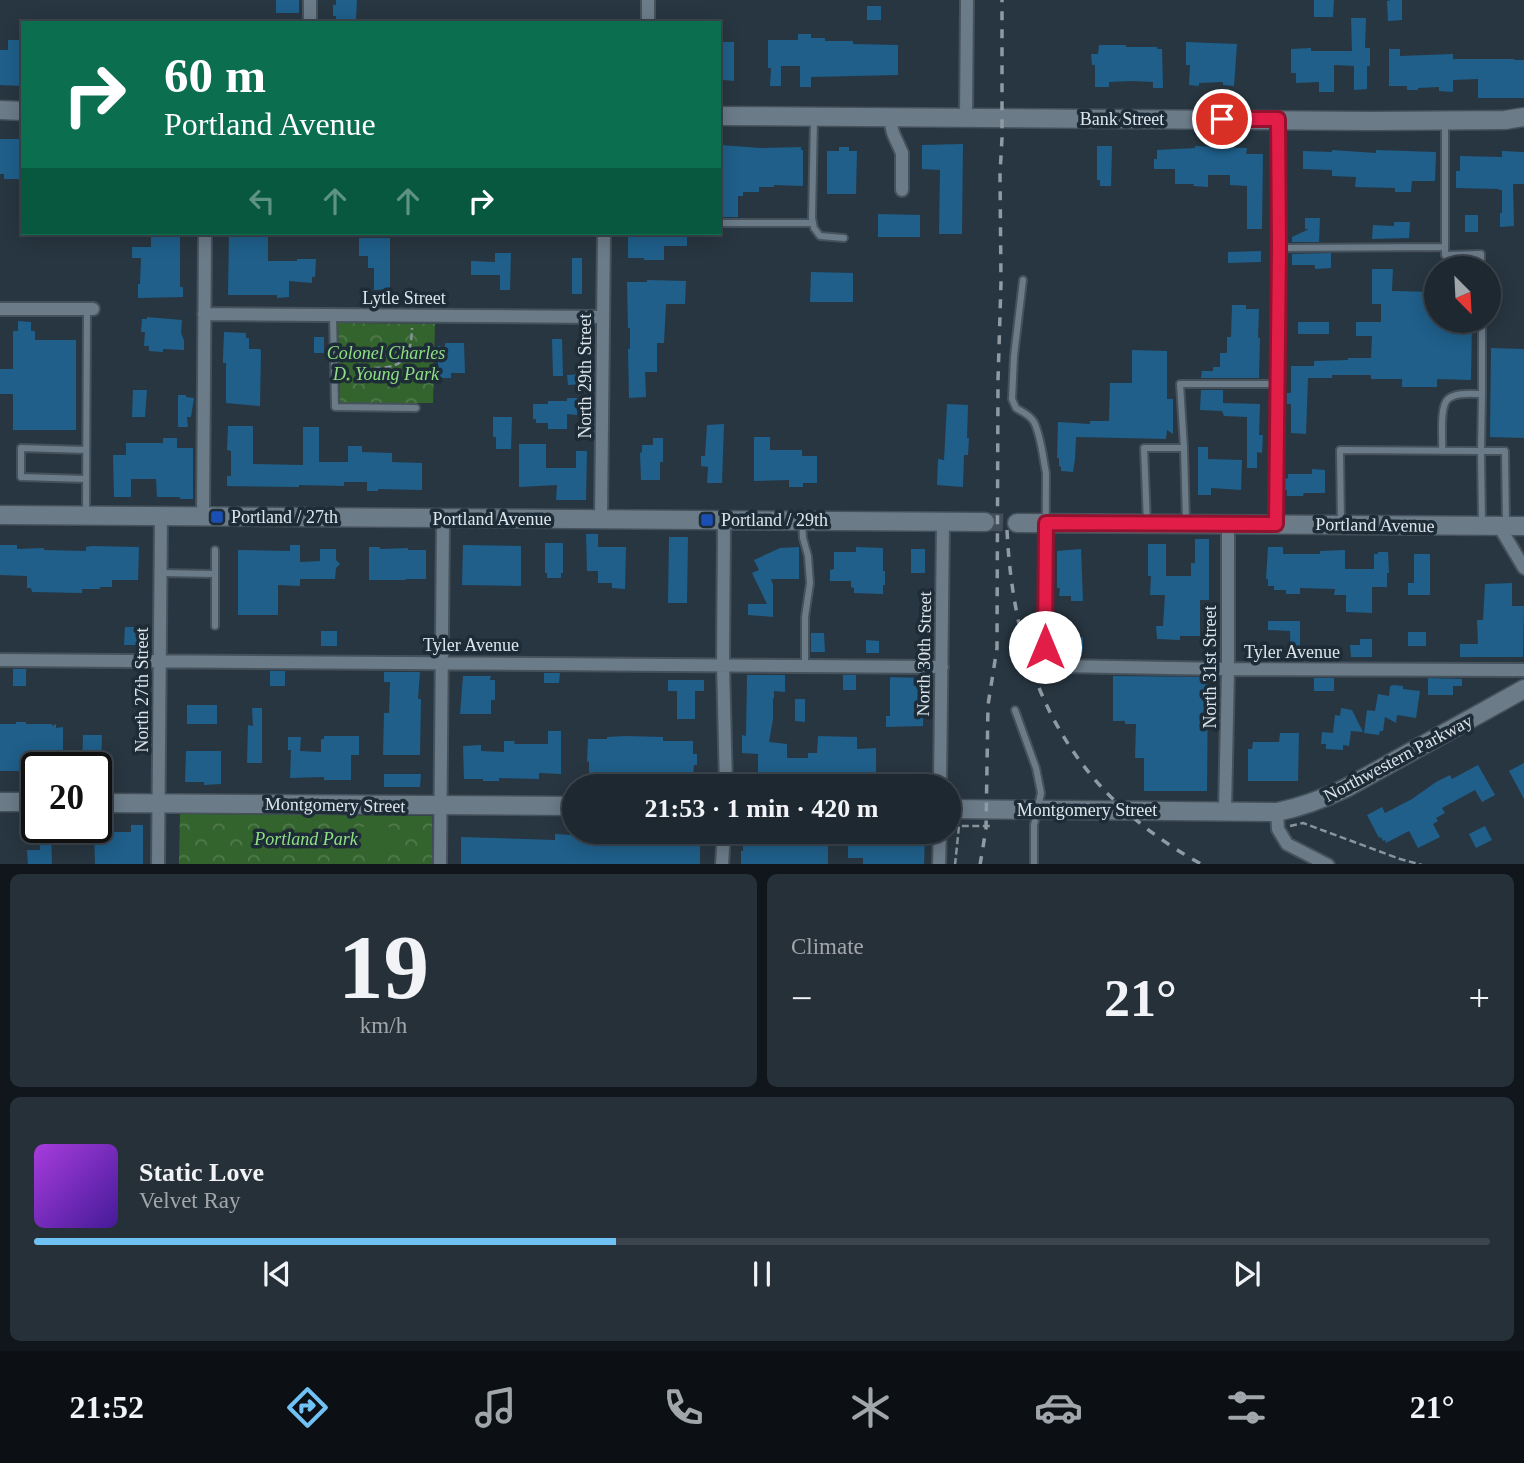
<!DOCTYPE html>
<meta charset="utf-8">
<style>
body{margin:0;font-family:Georgia,serif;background:#263039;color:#f1f3f6;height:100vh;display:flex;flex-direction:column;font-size:26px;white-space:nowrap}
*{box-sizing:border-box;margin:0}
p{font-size:23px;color:#a1a6ab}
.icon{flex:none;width:38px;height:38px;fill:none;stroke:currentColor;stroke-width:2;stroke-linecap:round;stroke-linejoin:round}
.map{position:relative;height:864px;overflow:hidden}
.details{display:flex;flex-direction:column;gap:10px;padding:10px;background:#10161b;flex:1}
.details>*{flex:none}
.hud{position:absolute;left:21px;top:21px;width:700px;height:214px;border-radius:0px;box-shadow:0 4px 18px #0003,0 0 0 2px #3c444d;background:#0b6e4f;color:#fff;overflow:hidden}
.needle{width:46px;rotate:156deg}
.fabs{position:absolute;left:1424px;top:256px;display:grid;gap:14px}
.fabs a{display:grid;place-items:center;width:77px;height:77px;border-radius:50%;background:#1e2831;box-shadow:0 4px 18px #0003,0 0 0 2px #3c444d;font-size:35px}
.speed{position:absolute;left:21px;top:752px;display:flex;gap:14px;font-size:35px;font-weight:700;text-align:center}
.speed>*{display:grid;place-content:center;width:91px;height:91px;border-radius:50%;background:#1e2831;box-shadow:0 4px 18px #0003,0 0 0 2px #3c444d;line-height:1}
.speed .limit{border:4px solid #111;border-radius:10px;background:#fff;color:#111}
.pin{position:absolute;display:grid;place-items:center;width:60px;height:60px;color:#fff;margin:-30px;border:4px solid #fff;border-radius:50%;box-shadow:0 2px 7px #0007}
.me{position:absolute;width:77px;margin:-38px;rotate:0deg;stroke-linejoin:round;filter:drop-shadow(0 0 5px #0008)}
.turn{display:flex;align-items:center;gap:24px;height:147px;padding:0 28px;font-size:32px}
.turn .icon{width:91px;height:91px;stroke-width:2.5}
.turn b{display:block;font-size:49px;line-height:60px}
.lanes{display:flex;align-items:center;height:66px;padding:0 28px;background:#0003;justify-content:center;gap:35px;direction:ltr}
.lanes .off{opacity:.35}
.big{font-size:52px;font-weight:700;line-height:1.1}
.details .tile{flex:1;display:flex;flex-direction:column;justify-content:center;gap:10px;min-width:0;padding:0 24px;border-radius:10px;background:#263039}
.details .dial{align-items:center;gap:0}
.dial b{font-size:91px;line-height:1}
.song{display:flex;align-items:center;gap:21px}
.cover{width:84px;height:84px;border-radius:10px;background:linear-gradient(135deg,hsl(280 70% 55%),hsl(260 70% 35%))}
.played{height:7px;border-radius:4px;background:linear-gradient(90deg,#70c1f4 40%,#3c444d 40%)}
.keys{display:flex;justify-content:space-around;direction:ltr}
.heat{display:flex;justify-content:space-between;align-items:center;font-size:38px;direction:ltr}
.details .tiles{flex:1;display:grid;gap:10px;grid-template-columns:1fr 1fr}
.tile:last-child{grid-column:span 2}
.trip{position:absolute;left:562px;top:774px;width:399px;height:70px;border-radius:35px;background:#1e2831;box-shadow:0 4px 18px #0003,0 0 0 2px #3c444d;font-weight:700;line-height:70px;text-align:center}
.dock{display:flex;height:112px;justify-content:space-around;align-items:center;background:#0c1014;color:#a1a6ab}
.dock .icon{width:49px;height:49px}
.dock .selected{color:#70c1f4}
.dock b{font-size:32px;color:#f1f3f6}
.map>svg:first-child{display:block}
.park{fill:url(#park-crowns)}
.pitch{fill:#34642d}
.building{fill:#1f5f8a}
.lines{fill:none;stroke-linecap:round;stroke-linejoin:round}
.secondary-tunnel{stroke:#43505b;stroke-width:18;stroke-dasharray:18 9;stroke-linecap:butt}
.lane-casing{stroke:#45515b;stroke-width:10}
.street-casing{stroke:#45515b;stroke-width:16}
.secondary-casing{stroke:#45515b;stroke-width:21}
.path{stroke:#88939c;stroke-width:2.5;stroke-dasharray:7 3.5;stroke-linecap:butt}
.lane{stroke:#6b7b88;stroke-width:6}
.street{stroke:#6b7b88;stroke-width:12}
.secondary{stroke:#6b7b88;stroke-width:18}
.rail{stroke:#8f9aa2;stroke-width:3.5;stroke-dasharray:9 9;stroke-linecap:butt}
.route-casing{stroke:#92132f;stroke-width:18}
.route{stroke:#e11d48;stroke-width:12}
.transit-dot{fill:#1a4fb4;stroke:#1e2c37;stroke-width:2.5}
.labels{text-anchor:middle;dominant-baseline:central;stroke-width:7;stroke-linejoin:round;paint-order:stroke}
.street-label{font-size:18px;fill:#dce5ec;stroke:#1e2c37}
.park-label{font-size:18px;font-style:italic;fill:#8fdf83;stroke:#1e2c37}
.poi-label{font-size:18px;fill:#dce5ec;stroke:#1e2c37;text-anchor:start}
</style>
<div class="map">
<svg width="1524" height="865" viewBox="0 0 1524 865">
<defs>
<pattern id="park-crowns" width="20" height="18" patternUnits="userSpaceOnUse" patternTransform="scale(1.75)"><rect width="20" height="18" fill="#34642d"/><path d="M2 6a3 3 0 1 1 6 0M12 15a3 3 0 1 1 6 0" fill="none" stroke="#517a4c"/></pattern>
</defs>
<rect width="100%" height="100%" fill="#283641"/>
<path class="park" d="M338,323L435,324L433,403H340Z
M180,814L432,816V864L179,865Z"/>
<path class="pitch" d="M339,827H398V853L339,852Z"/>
<path class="building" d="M276,0H299V13H276Z
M336,0H357L356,19H336V16H333V5H336Z
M1314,0H1334L1333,17H1314Z
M1391,0H1402V20L1388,21L1387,1Z
M867,6H881V20H867Z
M1351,18H1366L1365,48H1370V66H1367V89L1354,90V66L1334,65V92H1319V82L1296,83V73H1291V49L1311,48V51H1352Z
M798,34H811V38H825V41H853V44L898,45V75L811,77V87H800V66H781V86H770L771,68H768V40H798Z
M8,40H22L23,86L0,85V50H8Z
M723,42H734V81L723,80Z
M1186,42L1237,44L1234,86L1223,85V82L1199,83V86L1189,85L1190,65H1186Z
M1099,45H1126V47H1157V49H1162L1163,88H1153V82L1132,81L1109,82V87H1095V65H1092L1091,54H1098Z
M1389,49H1400V56L1453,54V59H1514V60H1524V98H1478V79L1453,80V92L1439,91V87L1418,88V90H1407V86H1389Z
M0,139H19V161H23V179H4V174H0Z
M963,144L962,234H939L940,170L922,169V145Z
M721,145L760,148L801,147V150H803V186L774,185V187H759V192H743V196H738V217H722L723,196H719Z
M1097,146H1112L1111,186H1100V180H1097Z
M1195,146L1247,148L1246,154H1263L1262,229H1247V186L1230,185V175H1208V187L1193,186L1194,184H1175V169H1154V159H1157V150L1195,148Z
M839,147H849V151H857L856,194H827V151H839Z
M1332,150L1376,153V150L1436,152L1435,181H1412L1411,192H1395V188L1355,187L1356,177L1332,176V170L1303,169V151L1332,152Z
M1502,151L1524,152V184H1513L1514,226L1500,227V213H1502V190H1499V189L1456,188V171H1460V156L1502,157Z
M878,214L920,215V237H878Z
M1465,215H1478V232H1465Z
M1305,218H1320L1319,242H1292V237L1309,229H1305Z
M1394,222H1410L1409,238L1372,239L1373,225L1394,226Z
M151,233L180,234V287H183V297L138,298V284H140L141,258H132V247H151Z
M229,233H268V261H297V259H316L315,277H312V283L289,281V297L277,298V295H228Z
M628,233H687V246H664V260H644V258H628Z
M359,238H390V289L374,290V268H368V256H359Z
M1261,251V262L1228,263V252Z
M495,253H511L510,290H500V275H471V261L495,262Z
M1331,253V268L1315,269V265H1292V254Z
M572,258H582V294H572Z
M1372,269H1393L1392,291L1437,292V320H1472L1471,380L1437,379V387H1402V379H1371V375H1332V378H1308L1306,434L1291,433V404H1287V393H1291V366H1314V361L1348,360V358H1371L1372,336H1356V322H1381V304H1372Z
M811,272L853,273V302H810Z
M647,280L686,281L685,304H666L664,343H657V372H645L646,397L629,398L628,349H630V328H628L627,282H647Z
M1232,305H1246V309H1259L1258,338H1260L1259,378H1201L1202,371H1213V367H1220V353H1227V337H1231Z
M147,317L182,320L181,333L184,340V350L163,349V352L149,351V346H144L145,332H141L142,319H147Z
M18,321L31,322V331H35V340H76V430H13V394H0V369H13V331H18Z
M1298,322H1329V334H1298Z
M224,332L246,333V338H249V349H260L261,351L260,406L226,403V363H223V358Z
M314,337H324V353H314Z
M552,339H562L563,376H553Z
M445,343H464L465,373H451V378H438V346L445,347Z
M1491,348L1524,349V438L1490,437Z
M1132,350L1167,351V399H1173V434L1167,430L1166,439L1076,437L1075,459L1073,472L1061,471V467L1059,466V458H1057L1058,422L1090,424V421H1109L1110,383H1132Z
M585,374L586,384L568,385L567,375Z
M133,390H147L145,417H132Z
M1201,390H1223V403L1260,404L1259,435H1263L1262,453L1257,452V468H1247V417L1224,416L1222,411L1200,410Z
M178,395H186V397L194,398L191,417H187L188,427H178Z
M567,398H577V415L567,414V429H548V423H536V419H533V404H548V401H567Z
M947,404L968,405L967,438H969L968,455H964L963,487L937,485L938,459L944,460Z
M493,417H512L511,449H496V437H493Z
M724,424L722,483H707L708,467L701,466V456H705L707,425Z
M228,426H253V464L303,465V427H319V462H348V446H362V452L392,453V462L422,463V490L378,489V491H367V482H344V486L299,485V487L227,486V476H231V451L227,450Z
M754,437H770V450H802V456H817V483H803V487H789V480L754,481Z
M163,438H177V448H193V499H180V497H157L156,479H131V497H114L113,455H126V443H163Z
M653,438H663V462H660V480H641L640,453L642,452V445H653Z
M519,444H546V468H576V451H587L586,500H556L557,485L519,487Z
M1198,447H1208V459L1242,460L1241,490L1211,488V495H1198Z
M1312,469L1325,470V493H1304L1303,496H1287V490H1285V479L1288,478V474H1312Z
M586,534H598V547H626L625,589L612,588V583H598V571H587Z
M669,537H688L687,603H668Z
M1195,539H1209V600H1200V636H1180V640L1157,639L1156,626H1163L1165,595H1150L1151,576H1148V544H1166V576H1191V563H1195Z
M545,543H563V573H561V578H547V573H545Z
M0,545H17V549L44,548V550L86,551V547L91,546L139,547L138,580H112V587H100V589H82V593L32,592L31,588H27V576L0,575Z
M290,545H300V562L320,561V549H336V560L340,564L336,568L335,579H300V586L278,585V615H238V550L290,551Z
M463,545L521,546V586L462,585Z
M369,547H380V549L408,548V550H426V579H406V580H369Z
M799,547V579H771L773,585V617L748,615V604H767L752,573L759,570L754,560L780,548Z
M856,547L883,548V571H885V585H883V594L854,593V588L851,587V581H830V570L834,569V552H856Z
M1268,547H1283V554H1320V551L1345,550V569H1374V554H1378V552H1388L1389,573H1387V587H1372V613L1346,612V595H1334L1335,589L1300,588V594H1286V590H1274V586H1268V579H1266Z
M911,549H925V573H911Z
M1081,549L1083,601H1071V596H1059L1060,588H1057V551Z
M1414,554H1430V595H1408V583H1414Z
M1512,583V606H1524L1523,657H1460V644H1478L1477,620H1483L1485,584Z
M1268,621H1300V655L1291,656L1290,631L1268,630Z
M125,627H135V631H141L140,645H124Z
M321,631H337V646H321Z
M1408,632H1426V646H1408Z
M811,633H824L825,652H811Z
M1071,637H1083V652L1056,653V639Z
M1360,639H1372V657H1351L1350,645H1360Z
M866,640L879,641V653H866Z
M13,669H26V686H13Z
M270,671H285V686H270Z
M384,672H420L418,699H421L420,755H383L384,713H389L390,682H384Z
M544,673H560L559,683H544Z
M747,675H785V692L774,691V698H773V719L769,742L787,744V758H808V753H817L818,736L857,737V749L876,748V777L856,778V781H800V784H789V782L762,781L763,772H758V754L742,753V735L746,736Z
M843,675H856V690H843Z
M463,676H491L490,680H495V700H491V714H460Z
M1113,676L1208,677L1207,791H1144V758H1135L1136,724H1125V721H1113Z
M890,677L923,678V726L886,727V716H890Z
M1314,678H1334V691H1314Z
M1428,678L1462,679V686H1453V695H1428Z
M668,680H704V691H695V719H677V691H668Z
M1394,685L1403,686V689L1420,691L1416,718L1397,715L1396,723L1385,717L1383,731H1380L1379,735L1364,733L1367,710L1375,711L1378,694L1389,696L1390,686Z
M795,699H805V722L795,721Z
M187,705H217V724H187Z
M252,708H262V763H247L248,725L253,726Z
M1341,708L1352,710L1363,732L1351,731L1349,746L1343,745V750L1326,749V744H1321L1322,732L1333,733L1335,715L1340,716Z
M16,722H26V724H52V726L56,724V728L63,727V762L49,761V751H25V771H0V724H16Z
M548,731H561V774L539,773V779L499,778V781H483V779H464L463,746L481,745V751L504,752V741H515L514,744H548Z
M1280,733H1299L1298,781H1248V749H1252L1253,742H1279Z
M83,735H102L101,768H82Z
M324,736H359V755H351V780H324V777L290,778L291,750H288V737H301L300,751L321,752V739H324Z
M625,736L663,737V741H693V754H697V765H694L693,776L640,774V776H619V781H609V776L589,775V761L587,762L588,739H607V737Z
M186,751H221V784L204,785V782H185Z
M1524,763V799L1509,771Z
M1478,765L1495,795L1482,802L1475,790L1442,808L1445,813L1436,818L1438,821L1433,824L1440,837L1418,848L1409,831L1386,843L1385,840L1383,841L1381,837L1379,838L1367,815L1382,807L1385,813L1412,799L1436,782L1450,775L1452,779Z
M384,774H421L420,787H384Z
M131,825H143V865H95L94,830H106V832H131Z
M1485,826L1492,840L1476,848L1469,834Z
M51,831L52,865H28L27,850H40L39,832Z
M614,831L639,833V836H685V834H700V865H461V837L555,840V834L590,836L591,832L603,833Z
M747,831L828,832V865H741V851H743V843L747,844Z
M879,832L910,834V837L925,838L924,865H863V858H848V834H858V837H879Z"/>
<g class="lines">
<path class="secondary-tunnel" d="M985,522L1017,523"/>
<defs>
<path id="lane" d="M814,118L812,218L814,228L820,236L844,238
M1445,121V255L1481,254V268
M719,223H813
M1279,248L1445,247
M1023,280L1014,356L1012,399L1016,408C1022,412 1030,415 1034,422C1041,436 1043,458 1046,473L1045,647C1048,656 1051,661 1059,666
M333,315L335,407L416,408
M1482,320V394
M1184,448L1180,384H1278
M86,479L21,477V448L86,450
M86,513L87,309
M802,521L803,538L808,556L810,583L805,617V665
M1147,523L1144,448H1184L1186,522
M1341,523L1340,450L1481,451L1482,394C1472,394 1456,392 1448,399C1439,407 1443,439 1442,451
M1482,525L1481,451H1505L1506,524
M215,550V574
M161,573L215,574V626
M1015,710L1036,768L1041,793L1034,825V865"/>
<path id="street" d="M310,23V0
M648,23V0
M889,116L893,133L902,153V190
M966,118L967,0
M0,309H93
M204,314L603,317
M203,517L205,233
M601,520L604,233
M724,521L723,664L726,786
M1276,524L1279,248L1278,119
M1499,526L1524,568
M0,660L942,667
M1059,666L1228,669L1524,670
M940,786L943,522
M1225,811L1228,669V524
M1277,812L1278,829L1287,844L1328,865
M158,865L161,516
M440,865L443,519
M722,865L724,831
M939,865L940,831"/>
<path id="secondary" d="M0,110L23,111
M719,116L1372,121L1505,120L1524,117
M0,515L985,522
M1017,523L1524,526
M0,802H37
M96,803L574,806
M948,809L1277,812C1302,807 1323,799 1346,788L1524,689"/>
</defs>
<use href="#lane" class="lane-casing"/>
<use href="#street" class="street-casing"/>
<use href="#secondary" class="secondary-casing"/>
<path class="path" d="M374,368C405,368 411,356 412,328
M1290,826L1303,823L1400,859L1422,865
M955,865L959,826H990"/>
<use href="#lane" class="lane"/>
<use href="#street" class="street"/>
<use href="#secondary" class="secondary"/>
<path class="rail" d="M1007,530C1014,679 1069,792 1203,865
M980,865L986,829L988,705L997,648L998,380L1001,283L1000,174L1002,138V0"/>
</g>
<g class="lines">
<defs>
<path id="route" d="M1045,647L1046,523L1276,524L1279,248L1278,119H1222"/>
</defs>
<use href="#route" class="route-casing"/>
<use href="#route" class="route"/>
</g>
<g class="transit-dot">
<rect x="210" y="510" width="14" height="14" rx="3.5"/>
<rect x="700" y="513" width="14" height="14" rx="3.5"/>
</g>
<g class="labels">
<g class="street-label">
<text x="1122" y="119">Bank Street</text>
<text x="404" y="298">Lytle Street</text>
<text transform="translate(585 376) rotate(-90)">North 29th Street</text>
<text x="492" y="519">Portland Avenue</text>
<text transform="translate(1375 525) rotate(1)">Portland Avenue</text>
<text x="471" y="645">Tyler Avenue</text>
<text x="1292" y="652">Tyler Avenue</text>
<text transform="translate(924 654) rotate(-89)">North 30th Street</text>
<text transform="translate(1210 667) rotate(-90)">North 31st Street</text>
<text transform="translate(142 690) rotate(-90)">North 27th Street</text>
<text transform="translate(1398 758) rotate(-28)">Northwestern Parkway</text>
<text transform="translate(335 805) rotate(1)">Montgomery Street</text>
<text x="1087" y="810">Montgomery Street</text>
</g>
<g class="park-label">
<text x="386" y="353">Colonel Charles<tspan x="386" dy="21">D. Young Park</tspan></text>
<text x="306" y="839">Portland Park</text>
</g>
<g class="poi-label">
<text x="231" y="517">Portland / 27th</text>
<text x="721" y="520">Portland / 29th</text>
</g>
</g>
</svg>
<div class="fabs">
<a><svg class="needle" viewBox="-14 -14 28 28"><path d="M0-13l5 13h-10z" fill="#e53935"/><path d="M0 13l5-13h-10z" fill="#a1a6ab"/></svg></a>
</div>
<div class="speed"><div class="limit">20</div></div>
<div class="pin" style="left:1222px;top:119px;background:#d93025"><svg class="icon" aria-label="arrive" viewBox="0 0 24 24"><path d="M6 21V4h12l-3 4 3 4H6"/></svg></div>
<svg class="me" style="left:1045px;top:647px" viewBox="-20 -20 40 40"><circle r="19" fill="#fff"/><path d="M0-13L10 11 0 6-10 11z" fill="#e11d48"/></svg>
<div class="trip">21:53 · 1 min · 420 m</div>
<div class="hud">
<div class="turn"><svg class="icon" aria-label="right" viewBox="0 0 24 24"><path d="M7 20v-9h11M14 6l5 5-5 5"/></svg><div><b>60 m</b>Portland Avenue</div></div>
<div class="lanes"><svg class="icon off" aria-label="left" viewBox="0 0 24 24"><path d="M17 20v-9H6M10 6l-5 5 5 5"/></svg><svg class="icon off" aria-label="ahead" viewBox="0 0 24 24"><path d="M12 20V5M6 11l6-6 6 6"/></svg><svg class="icon off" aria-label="ahead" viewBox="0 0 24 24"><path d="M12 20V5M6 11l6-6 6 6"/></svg><svg class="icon" aria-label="right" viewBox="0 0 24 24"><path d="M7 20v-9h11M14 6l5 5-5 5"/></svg></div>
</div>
</div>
<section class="details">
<div class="tiles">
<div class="tile dial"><b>19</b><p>km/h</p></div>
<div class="tile"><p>Climate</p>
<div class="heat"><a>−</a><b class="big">21°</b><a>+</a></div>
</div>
<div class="tile">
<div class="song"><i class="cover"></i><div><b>Static Love</b><p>Velvet Ray</p></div></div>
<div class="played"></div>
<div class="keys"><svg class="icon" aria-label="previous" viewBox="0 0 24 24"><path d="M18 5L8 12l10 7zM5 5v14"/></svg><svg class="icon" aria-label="pause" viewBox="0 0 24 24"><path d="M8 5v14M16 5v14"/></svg><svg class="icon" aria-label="next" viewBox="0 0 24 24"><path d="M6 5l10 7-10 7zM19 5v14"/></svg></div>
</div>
</div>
</section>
<nav class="dock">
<b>21:52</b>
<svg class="icon selected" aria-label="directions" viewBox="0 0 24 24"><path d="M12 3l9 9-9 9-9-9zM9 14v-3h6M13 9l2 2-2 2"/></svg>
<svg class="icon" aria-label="music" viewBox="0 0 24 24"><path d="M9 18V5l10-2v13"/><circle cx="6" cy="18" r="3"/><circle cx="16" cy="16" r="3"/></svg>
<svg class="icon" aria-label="phone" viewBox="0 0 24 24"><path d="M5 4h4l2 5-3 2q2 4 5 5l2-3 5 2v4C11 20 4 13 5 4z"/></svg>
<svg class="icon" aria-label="climate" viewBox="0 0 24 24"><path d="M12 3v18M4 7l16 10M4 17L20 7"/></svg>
<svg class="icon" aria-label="car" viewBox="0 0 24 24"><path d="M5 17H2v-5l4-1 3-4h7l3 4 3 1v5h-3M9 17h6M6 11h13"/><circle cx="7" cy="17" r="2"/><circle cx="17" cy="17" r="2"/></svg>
<svg class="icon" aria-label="filters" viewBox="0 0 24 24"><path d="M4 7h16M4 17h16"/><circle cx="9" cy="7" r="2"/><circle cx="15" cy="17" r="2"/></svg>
<b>21°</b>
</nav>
